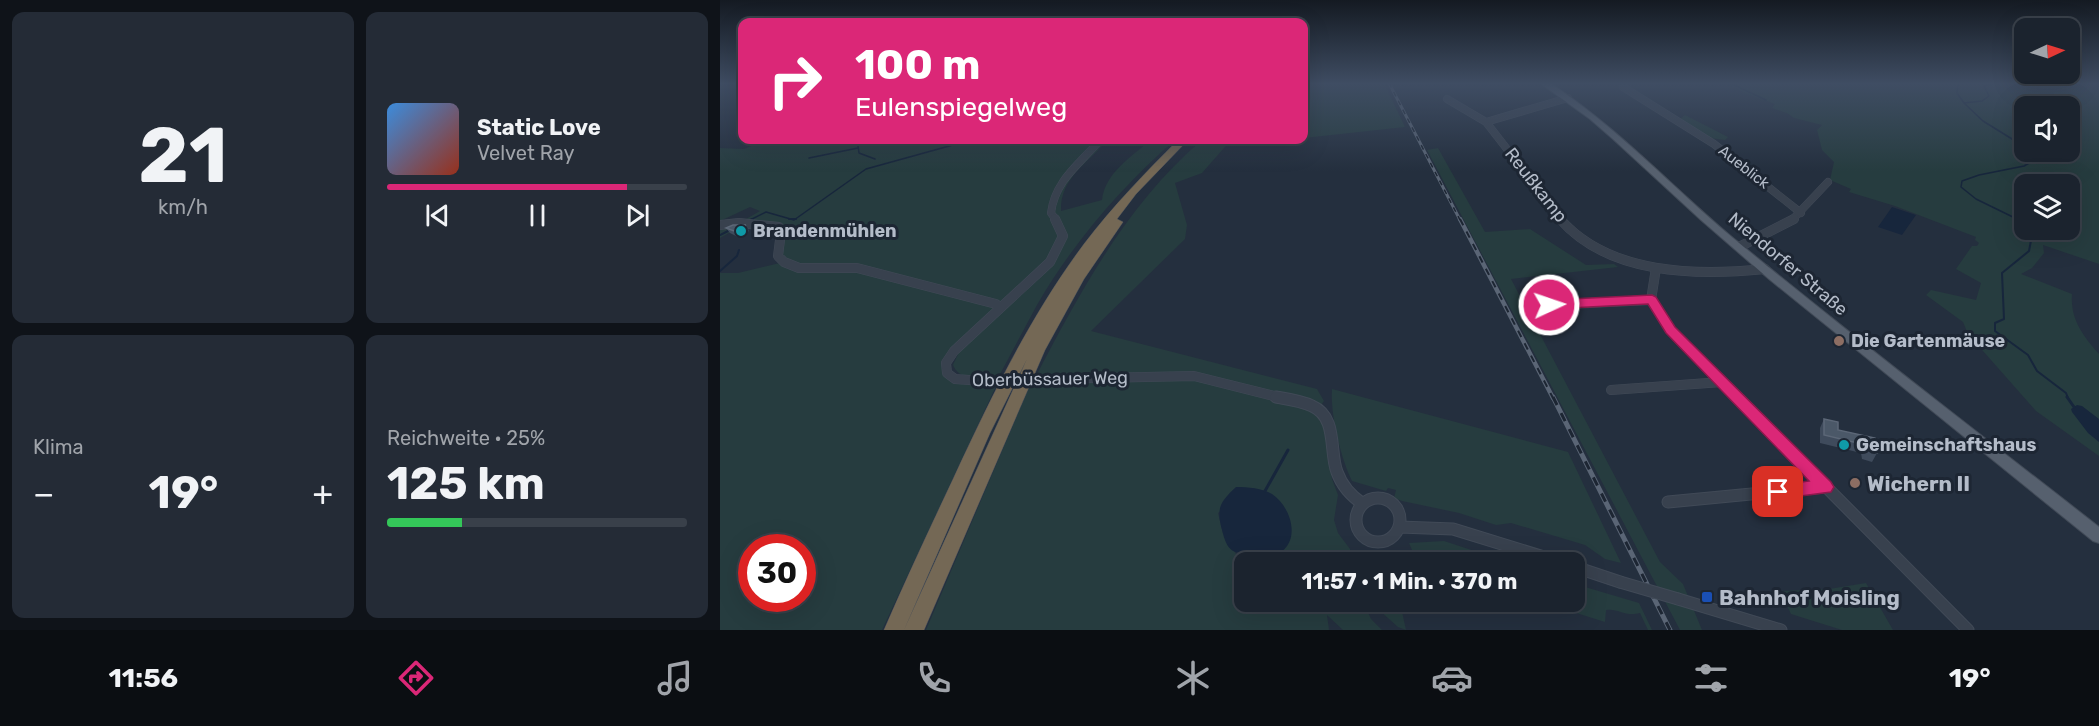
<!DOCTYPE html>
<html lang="de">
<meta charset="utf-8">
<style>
body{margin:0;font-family:Rubik,sans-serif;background:#242b36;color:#f1f3f6;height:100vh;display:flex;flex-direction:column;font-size:22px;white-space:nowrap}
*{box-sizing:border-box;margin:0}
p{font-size:20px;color:#a0a4aa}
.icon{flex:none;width:33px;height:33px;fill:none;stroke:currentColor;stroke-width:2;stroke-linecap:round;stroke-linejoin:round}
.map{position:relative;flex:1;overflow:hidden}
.drawer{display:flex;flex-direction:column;gap:12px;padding:12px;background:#0f1319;width:720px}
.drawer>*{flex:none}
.hud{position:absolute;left:18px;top:18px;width:570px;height:126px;border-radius:12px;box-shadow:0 6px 24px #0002,0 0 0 2px #39404a;background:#db2777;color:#fff;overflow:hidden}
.needle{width:39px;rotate:86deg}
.controls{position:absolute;left:1294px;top:18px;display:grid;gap:12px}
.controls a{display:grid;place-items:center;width:66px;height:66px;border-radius:12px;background:#1b232e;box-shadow:0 6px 24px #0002,0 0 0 2px #39404a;font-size:30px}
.speed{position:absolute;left:18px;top:534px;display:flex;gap:12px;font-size:30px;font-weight:700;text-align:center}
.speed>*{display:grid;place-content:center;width:78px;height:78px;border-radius:50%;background:#1b232e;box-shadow:0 6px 24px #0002,0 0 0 2px #39404a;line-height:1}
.speed .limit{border:9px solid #d22;background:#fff;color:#111}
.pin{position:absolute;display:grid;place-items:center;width:51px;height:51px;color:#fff;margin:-26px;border-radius:12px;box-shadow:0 3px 9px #0006}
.me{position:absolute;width:66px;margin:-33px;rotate:87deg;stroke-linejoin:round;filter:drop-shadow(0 0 4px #0008)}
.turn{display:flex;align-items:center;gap:21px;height:126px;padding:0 18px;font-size:27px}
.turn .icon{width:78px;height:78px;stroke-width:2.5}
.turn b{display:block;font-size:42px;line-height:51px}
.big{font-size:45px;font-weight:700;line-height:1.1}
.drawer .widget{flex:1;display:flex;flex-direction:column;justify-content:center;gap:9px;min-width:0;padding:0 21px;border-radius:12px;background:#242b36}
.drawer .dial{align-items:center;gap:0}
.dial b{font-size:78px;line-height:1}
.song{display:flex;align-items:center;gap:18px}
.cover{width:72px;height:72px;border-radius:9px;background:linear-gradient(135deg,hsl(210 70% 55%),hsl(10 70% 35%))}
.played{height:6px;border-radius:3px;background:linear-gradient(90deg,#db2777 80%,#39404a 80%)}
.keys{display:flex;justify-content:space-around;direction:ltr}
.heat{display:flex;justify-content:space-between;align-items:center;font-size:33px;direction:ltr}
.charge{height:9px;border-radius:4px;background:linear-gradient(90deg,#34c759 25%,#39404a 0)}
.drawer .tiles{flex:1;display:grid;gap:12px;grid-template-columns:repeat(2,1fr)}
.trip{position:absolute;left:514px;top:552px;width:351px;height:60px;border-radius:12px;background:#1b232e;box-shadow:0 6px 24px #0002,0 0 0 2px #39404a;font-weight:700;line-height:60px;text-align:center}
.tabs{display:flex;height:96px;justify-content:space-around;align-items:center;background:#0b0e12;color:#a0a4aa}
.tabs .icon{width:42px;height:42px}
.tabs .current{color:#db2777}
.tabs b{font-size:27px;color:#f1f3f6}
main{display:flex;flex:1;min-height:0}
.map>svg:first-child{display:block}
.green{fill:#263c3f;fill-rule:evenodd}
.water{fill:#17263c}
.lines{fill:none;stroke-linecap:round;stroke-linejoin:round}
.stream-far2{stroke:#17263c;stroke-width:1.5}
.stream-far1{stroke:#17263c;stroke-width:2}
.stream{stroke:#17263c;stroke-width:3}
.minor-far2-casing{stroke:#414a57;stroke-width:8}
.minor-far1-casing{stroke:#414a57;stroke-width:10}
.minor-casing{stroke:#414a57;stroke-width:13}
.major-casing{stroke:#414a57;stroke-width:2}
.highway-casing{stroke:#434c59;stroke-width:1}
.minor-far2{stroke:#38414e;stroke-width:7}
.minor-far1{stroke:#38414e;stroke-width:9}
.minor{stroke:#38414e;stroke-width:11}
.major{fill:#56606e;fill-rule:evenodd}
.highway{fill:#746855;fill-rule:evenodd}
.rail-far2-casing{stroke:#5a6575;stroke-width:3}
.rail-far1-casing{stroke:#5a6575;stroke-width:4.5}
.rail-casing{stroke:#5a6575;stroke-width:5}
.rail-far2{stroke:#1d2633;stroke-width:1.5;stroke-dasharray:5;stroke-linecap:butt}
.rail-far1{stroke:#1d2633;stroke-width:2;stroke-dasharray:7;stroke-linecap:butt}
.rail{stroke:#1d2633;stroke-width:3;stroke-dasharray:9;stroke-linecap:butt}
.minor-bridge-far1-casing{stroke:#414a57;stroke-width:10;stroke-linecap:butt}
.minor-bridge-casing{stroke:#414a57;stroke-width:13;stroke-linecap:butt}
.minor-bridge-far1{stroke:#38414e;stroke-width:9}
.minor-bridge{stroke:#38414e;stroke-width:11}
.wall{fill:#3f4b5c}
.shaded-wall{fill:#2f3b4b}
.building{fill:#4b5868;stroke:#5c6777;stroke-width:1.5}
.route{fill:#db2777;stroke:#8e194d;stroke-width:1.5}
.culture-dot{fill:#0f9aa8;stroke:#1d2633;stroke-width:2}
.education-dot{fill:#8d6e63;stroke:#1d2633;stroke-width:2}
.transit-dot{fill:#1a4fb4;stroke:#1d2633;stroke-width:2}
.labels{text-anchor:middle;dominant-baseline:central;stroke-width:6;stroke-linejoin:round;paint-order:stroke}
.far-street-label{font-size:15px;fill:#b4bcc9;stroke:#1d2633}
.street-label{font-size:18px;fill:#b4bcc9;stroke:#1d2633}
.poi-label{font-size:18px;font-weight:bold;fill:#b4bcc9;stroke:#1d2633;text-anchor:start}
.near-poi-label{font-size:21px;font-weight:bold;fill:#b4bcc9;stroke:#1d2633;text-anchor:start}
</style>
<main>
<section class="drawer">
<div class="tiles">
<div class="widget dial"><b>21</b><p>km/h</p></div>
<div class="widget">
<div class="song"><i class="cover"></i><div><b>Static Love</b><p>Velvet Ray</p></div></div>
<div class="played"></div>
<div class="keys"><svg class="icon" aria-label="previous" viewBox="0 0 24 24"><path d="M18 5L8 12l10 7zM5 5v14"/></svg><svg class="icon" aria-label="pause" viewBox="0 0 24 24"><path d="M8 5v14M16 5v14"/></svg><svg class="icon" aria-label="next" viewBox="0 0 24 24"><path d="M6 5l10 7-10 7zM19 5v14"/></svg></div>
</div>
<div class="widget"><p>Klima</p>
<div class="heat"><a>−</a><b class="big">19°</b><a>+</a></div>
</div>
<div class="widget"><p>Reichweite · 25%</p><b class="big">125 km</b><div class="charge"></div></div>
</div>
</section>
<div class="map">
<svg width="1379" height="630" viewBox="0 0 1379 630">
<rect width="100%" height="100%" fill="#242f3e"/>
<path class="green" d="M584,83H664L685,127L584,138Z
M1008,83H1379V264L1323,245L1324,253L1312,268L1301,274L1352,294C1350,319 1363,336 1379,354V456L1316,411L1248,334L1243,322L1206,295L1211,290L1256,300L1261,283L1236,269L1252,246H1257L1259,243L1255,240L1256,237L1175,206L1129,192L1131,189L1110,180L1114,162L1102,150L1097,130L1102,125L1074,118L1067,113L1052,108L1055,104L1025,93ZM1305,106H1350V152H1305ZM1305,184H1350V230H1305Z
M965,115L1008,137L1005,140L990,138L959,120Z
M46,140H387C369,163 340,177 341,211L382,200C385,173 412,156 431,140H455C402,186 352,244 317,305C304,329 291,354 278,378C262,378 240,382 233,365L240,350L232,349L222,361V373L232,383L277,384L162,630H0V273H18L60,263L61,232L25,224L0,238V225L19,223L40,211L30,207L0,221V148L24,149ZM32,548H82V598H32Z
M482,140H511L482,173L455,183L467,225L465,239L371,331L597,389L604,401L601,405L486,375L315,378C360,292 407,204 482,140Z
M718,148L765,232L810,229L866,265L894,264L898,267L791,279L940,562L963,584L982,630H960L707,150Z
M467,378L592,410L603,423L608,440L612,479L618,495L614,520L618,533L630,549L632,562H525V602H643L651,619L662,630H623L607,615L609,630H206L310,385ZM530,488L553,495L543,558L516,554L503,533L498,513Z
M612,389L848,452L901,563L885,559L865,545L791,523L776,525L739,513L682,501L674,498L676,490L668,488L666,491L632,481C621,459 610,414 612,389Z
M724,541L788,562H697L689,543Z
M1146,583L1173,630H1122L1071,614L1060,591L1109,589Z
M855,584L919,603L932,630H928L920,613C905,617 898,608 886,610L885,622L831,605L830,608L810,602H855Z
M650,602H680L686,630L678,627Z"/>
<path class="water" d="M1172,207L1196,215L1182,235L1158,227Z
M1357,405L1362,406L1379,419V442L1368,433L1352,412L1351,409Z
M516,487C528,487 542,488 552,494C573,508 583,547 552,556C544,559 538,556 530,555C511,553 507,550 502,530C496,508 500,502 516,487Z"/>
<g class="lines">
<path class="stream-far2" d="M1010,83L1046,100
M1238,83L1237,93L1244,103
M1278,83L1264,86L1269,96L1262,101L1244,103L1263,121L1305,147
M131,141L138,146L139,153L155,159
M89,158L138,148
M30,220L46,212L74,220L146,169L251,140
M1299,220L1256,199L1241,187L1242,181L1259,175L1304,166L1311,162L1310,152"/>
<path class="stream-far1" d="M69,219H76
M1296,219L1305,223
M30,220L33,219
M1313,230L1309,251L1282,273L1284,319L1275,323V331L1308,355L1317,371L1346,393L1348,398
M0,235L8,231
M0,271L17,256L19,250"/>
<path class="stream" d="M1347,397L1354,407
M545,491L568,450"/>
<defs>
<path id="minor-far2" d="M903,87L994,144L1081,213
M727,99L766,122
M336,220L331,213C335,180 360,164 380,140
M842,220L766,122L848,98
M1072,220L1108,182"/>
<path id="minor-far1" d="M840,219C889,275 977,276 1045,269
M0,225L19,223L59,227L61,232L58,256L64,262L79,268H137L276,304L279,307
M1019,247L1074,219
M936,268L931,300L951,330L1018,398
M829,305L931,300
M328,379L474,376L562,398
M263,381L235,379L227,373L226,363L234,351L330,262L343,236L335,219
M891,390L1002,382"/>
<path id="minor" d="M556,397C568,399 582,401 592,406C618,417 609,452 617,472C622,486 631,496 643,504
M1017,397L1248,630
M636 520a22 22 0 1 1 44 0a22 22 0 1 1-44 0Z
M948,502L1105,487
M680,527L733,529L840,562
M855,567L900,582
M958,599L1061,630"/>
<path id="major" d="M820,83H830C897,127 951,186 1013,238C1133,337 1256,431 1379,527V543L1373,541L1049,279L981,220L893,139L870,119Z"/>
<path id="highway" d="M458,140H468L416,194L397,219L403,222L364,279L325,350L204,630H184L307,359L270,433L184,630H164C186,579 210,528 234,477C271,397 311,315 364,244C393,206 425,173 458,140Z"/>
</defs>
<use href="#minor-far2" class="minor-far2-casing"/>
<use href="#minor-far1" class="minor-far1-casing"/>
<use href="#minor" class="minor-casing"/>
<use href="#major" class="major-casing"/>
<use href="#highway" class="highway-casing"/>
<use href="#minor-far2" class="minor-far2"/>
<use href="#minor-far1" class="minor-far1"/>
<use href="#minor" class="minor"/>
<use href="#major" class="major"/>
<use href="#highway" class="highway"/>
<defs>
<path id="rail-far2" d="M669,83L740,220"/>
<path id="rail-far1" d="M740,219L833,398"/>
<path id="rail" d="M833,397L950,630"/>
</defs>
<use href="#rail-far2" class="rail-far2-casing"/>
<use href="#rail-far1" class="rail-far1-casing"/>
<use href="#rail" class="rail-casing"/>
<use href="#rail-far2" class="rail-far2"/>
<use href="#rail-far1" class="rail-far1"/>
<use href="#rail" class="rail"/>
<defs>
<path id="minor-bridge-far1" d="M263,381L328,379"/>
<path id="minor-bridge" d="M900,582L958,599"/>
</defs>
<use href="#minor-bridge-far1" class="minor-bridge-far1-casing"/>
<use href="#minor-bridge" class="minor-bridge-casing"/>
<use href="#minor-bridge-far1" class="minor-bridge-far1"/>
<use href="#minor-bridge" class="minor-bridge"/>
</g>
<path class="wall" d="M26,225L29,231L18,237L10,233L6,228Z
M1104,419L1118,430L1155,438L1157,453L1152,462L1142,459L1141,453L1100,443V428Z"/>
<path class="shaded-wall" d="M26,225L29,231L18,237L14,231Z"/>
<path class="building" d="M13,225H26L14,231L6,228Z
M1104,419L1118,422V430L1155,438L1157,453L1147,451L1146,445L1104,435Z"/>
<linearGradient id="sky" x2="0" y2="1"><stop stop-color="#141a22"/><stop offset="0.49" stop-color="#3f4d63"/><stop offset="1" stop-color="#3f4d63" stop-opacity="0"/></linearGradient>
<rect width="1379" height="171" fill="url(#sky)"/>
<path class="route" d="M932,295L936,297L955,327L1111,482L1114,487L1111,492L1058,499L1052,497L1050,492L1052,486L1089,481L946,333L928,304L829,309L822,305L829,300Z"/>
<g class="culture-dot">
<circle cx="21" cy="231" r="6"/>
<circle cx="1124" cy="445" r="6"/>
</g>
<g class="education-dot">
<circle cx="1119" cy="341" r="6"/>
<circle cx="1135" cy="483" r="6"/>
</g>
<rect class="transit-dot" x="981" y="591" width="12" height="12" rx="3"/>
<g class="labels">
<g class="far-street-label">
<text transform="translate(1024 167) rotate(38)">Aueblick</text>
</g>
<g class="street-label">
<text transform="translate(816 185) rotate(52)">Reußkamp</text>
<text transform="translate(1068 264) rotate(40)">Niendorfer Straße</text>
<text transform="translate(330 379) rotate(-1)">Oberbüssauer Weg</text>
</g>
<g class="poi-label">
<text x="33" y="231">Brandenmühlen</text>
<text x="1131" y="341">Die Gartenmäuse</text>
<text x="1136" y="445">Gemeinschaftshaus</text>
</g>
<g class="near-poi-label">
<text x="1147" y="483">Wichern II</text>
<text x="999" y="597">Bahnhof Moisling</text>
</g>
</g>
</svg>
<div class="controls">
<a><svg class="needle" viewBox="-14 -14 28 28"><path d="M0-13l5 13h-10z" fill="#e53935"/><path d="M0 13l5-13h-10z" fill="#a0a4aa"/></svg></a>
<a><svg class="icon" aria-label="sound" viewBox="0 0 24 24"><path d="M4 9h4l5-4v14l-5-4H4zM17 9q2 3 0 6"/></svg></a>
<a><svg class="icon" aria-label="layers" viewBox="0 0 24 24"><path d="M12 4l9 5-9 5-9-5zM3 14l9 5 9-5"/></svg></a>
</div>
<div class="speed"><div class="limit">30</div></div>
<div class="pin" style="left:1058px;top:492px;background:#d93025"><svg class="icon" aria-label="arrive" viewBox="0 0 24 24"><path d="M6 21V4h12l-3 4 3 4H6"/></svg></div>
<svg class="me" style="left:829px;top:305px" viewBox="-20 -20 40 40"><circle r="17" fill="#db2777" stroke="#fff" stroke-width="3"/><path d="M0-11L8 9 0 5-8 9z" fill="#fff"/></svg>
<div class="trip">11:57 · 1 Min. · 370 m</div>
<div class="hud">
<div class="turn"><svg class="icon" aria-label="right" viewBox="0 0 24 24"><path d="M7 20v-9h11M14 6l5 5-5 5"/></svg><div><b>100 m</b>Eulenspiegelweg</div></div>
</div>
</div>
</main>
<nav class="tabs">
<b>11:56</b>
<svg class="icon current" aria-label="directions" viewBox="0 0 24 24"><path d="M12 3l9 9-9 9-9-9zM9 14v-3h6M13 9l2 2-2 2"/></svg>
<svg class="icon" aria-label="music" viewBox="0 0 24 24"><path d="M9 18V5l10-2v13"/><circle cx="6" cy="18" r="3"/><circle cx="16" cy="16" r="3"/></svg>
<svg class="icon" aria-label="phone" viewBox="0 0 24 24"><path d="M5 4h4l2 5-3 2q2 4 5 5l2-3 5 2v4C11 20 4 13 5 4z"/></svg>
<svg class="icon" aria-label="climate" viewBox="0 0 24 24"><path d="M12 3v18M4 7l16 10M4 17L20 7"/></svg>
<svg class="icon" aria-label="car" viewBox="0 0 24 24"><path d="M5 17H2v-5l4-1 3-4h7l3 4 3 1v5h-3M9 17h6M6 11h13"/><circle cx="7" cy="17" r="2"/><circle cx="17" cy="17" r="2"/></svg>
<svg class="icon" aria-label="filters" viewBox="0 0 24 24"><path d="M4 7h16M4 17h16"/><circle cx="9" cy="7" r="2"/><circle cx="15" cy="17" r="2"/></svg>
<b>19°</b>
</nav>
